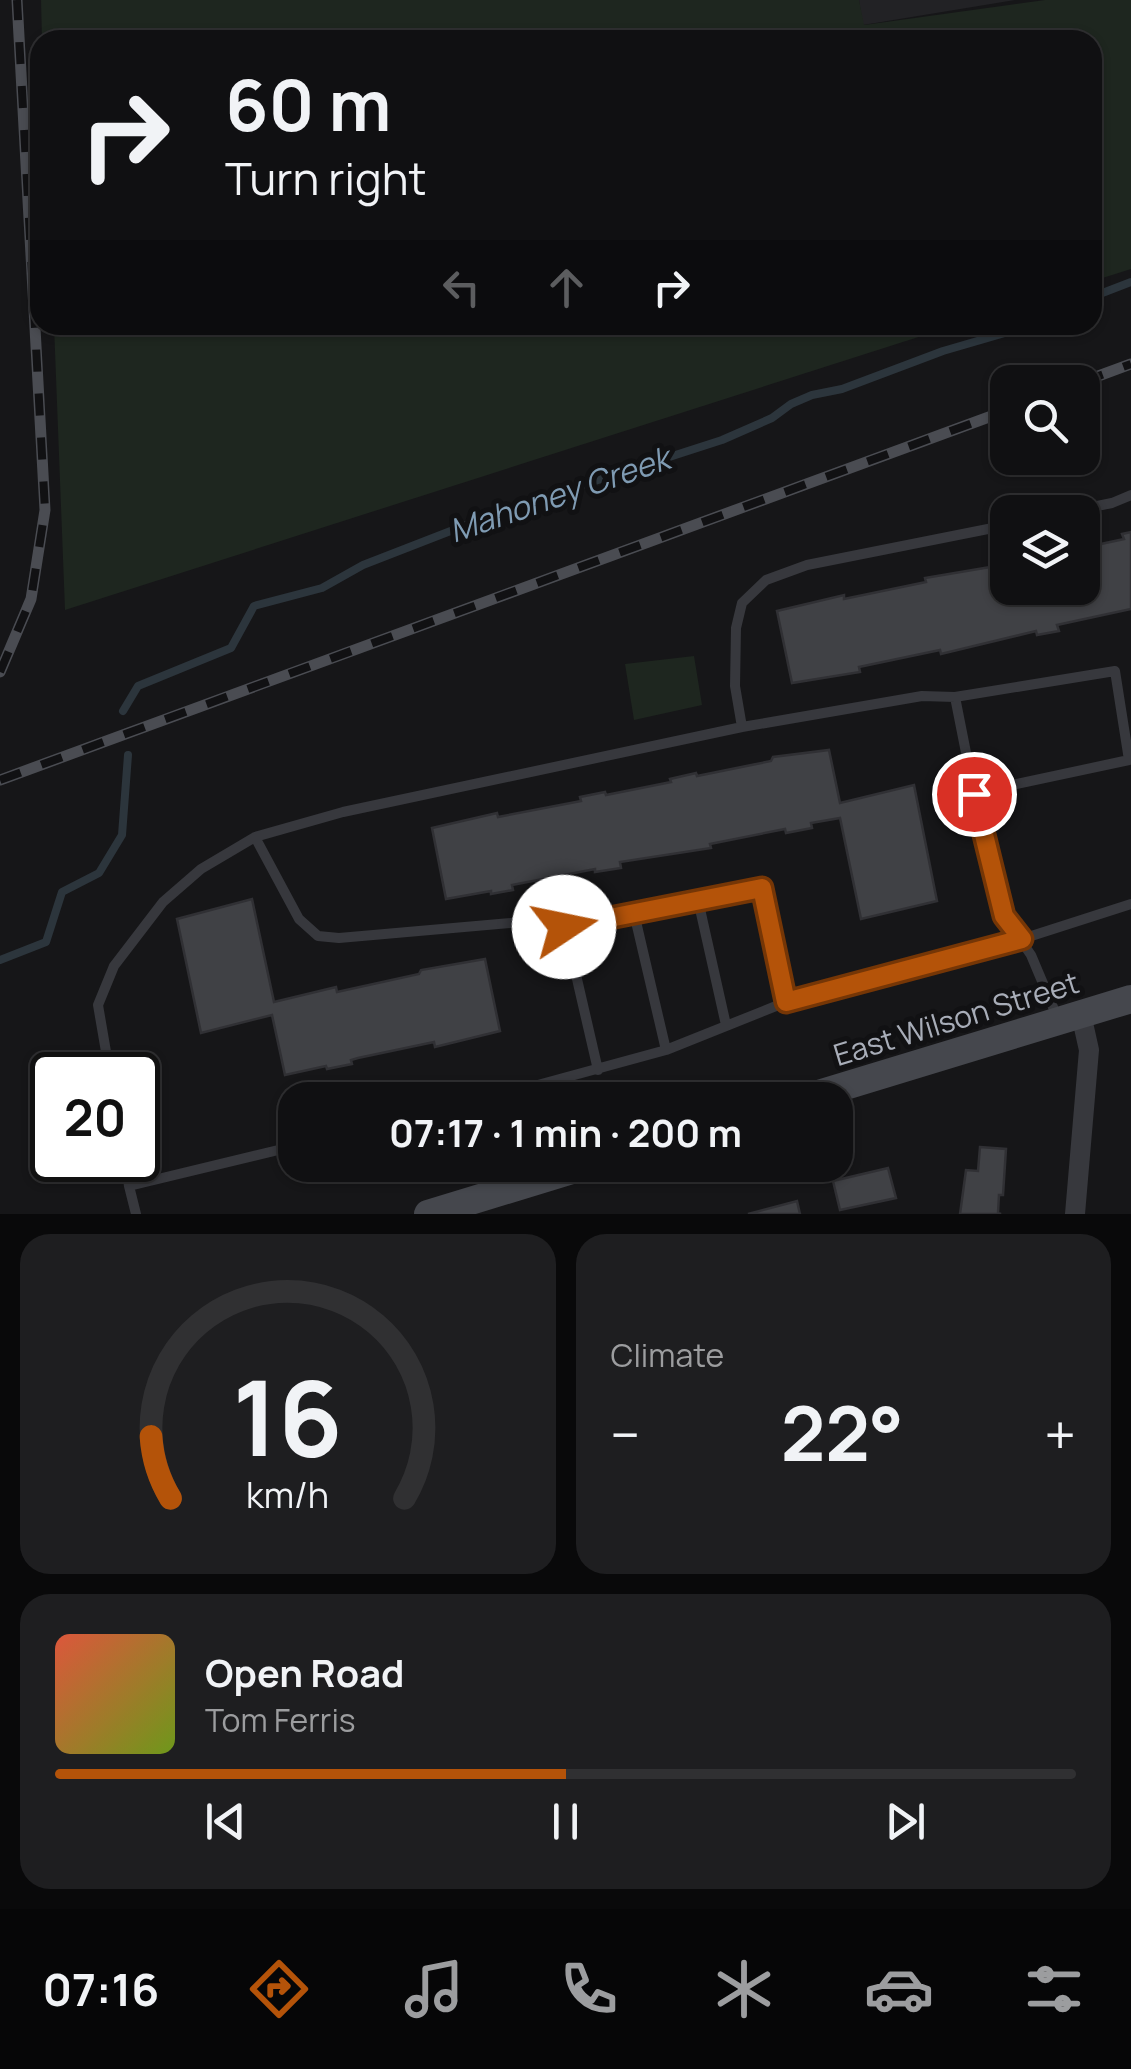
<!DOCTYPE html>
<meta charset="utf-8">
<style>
body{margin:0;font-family:Manrope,sans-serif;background:#1e1e20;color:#f1f3f6;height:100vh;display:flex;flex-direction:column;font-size:38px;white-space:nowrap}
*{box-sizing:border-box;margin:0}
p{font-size:32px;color:#9c9d9f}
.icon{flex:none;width:55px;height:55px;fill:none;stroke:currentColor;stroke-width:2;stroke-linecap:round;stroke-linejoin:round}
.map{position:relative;height:1214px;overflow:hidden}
.details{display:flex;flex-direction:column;gap:20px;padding:20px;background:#09090a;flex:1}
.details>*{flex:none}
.top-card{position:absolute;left:30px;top:30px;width:1072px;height:305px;border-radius:30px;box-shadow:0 2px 8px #0004,0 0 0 2px #303032;background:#101012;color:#f1f3f6;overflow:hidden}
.tools{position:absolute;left:990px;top:365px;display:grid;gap:20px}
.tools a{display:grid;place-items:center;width:110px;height:110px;border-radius:20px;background:#101012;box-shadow:0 2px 8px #0004,0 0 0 2px #303032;font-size:50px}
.speed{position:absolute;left:30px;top:1052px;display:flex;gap:20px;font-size:50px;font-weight:700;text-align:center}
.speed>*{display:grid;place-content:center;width:130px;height:130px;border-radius:50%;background:#101012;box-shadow:0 2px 8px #0004,0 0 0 2px #303032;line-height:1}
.speed .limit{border:5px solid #111;border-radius:15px;background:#fff;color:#111}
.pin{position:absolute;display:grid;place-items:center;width:85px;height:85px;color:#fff;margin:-42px;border:5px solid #fff;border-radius:50%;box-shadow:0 2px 10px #0007}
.me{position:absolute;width:110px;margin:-55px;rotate:79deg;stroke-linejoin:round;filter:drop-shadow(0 0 8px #0008)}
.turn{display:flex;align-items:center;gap:35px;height:210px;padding:0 30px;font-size:45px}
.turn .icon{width:130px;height:130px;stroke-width:2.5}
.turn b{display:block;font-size:70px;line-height:85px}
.lanes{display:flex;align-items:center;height:95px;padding:0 30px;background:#0003;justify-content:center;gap:50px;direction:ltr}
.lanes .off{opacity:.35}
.big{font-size:75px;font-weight:700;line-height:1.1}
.details .card{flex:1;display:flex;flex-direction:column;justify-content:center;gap:15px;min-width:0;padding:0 35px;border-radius:30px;background:#1e1e20}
.details .dial{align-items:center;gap:0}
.dial svg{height:260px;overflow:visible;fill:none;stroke:#303032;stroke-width:7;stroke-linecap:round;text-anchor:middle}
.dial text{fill:#f1f3f6;stroke:none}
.song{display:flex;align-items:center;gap:30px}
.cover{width:120px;height:120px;border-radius:15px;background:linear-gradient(135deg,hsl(10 70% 55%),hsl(80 70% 35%))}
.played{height:10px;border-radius:5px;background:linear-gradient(90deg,#b45309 50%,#303032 50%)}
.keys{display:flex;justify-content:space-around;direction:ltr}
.heat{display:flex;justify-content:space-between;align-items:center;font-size:55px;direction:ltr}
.details .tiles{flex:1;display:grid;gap:20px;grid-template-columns:1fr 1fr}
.card:last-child{grid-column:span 2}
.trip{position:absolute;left:278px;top:1082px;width:575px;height:100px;border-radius:30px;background:#101012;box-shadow:0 2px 8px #0004,0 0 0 2px #303032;font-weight:700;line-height:100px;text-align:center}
.tabs{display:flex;height:160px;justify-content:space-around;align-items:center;background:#060607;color:#9c9d9f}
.tabs .icon{width:70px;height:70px}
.tabs .active{color:#b45309}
.tabs b{font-size:45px;color:#f1f3f6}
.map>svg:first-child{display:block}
.built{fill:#222225}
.green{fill:#1e261f}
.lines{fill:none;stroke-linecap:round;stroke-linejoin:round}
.stream{stroke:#2c353c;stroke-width:8}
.building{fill:#404145;stroke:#303034;stroke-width:2.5}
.lane{stroke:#37383d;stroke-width:10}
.street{stroke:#37383d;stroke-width:20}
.secondary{stroke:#45474d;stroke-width:28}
.rail-casing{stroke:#4a4c52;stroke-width:11}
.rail{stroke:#111113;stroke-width:8;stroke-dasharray:22;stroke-linecap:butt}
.route-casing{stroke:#753606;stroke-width:25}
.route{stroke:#b45309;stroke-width:18}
.labels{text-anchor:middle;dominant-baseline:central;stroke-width:10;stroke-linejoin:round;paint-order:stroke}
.street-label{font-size:30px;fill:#a8adb8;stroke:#111113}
.water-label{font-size:32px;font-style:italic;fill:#7f9bb3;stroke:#111113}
</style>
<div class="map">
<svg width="1131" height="1214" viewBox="0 0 1131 1214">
<rect width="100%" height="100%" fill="#161618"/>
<path class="built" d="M859,0H1015L863,25Z"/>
<path class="green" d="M41,0H859L864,25L1045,0H1131V269L1093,281L1092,40H42Z
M54,325H956L65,610Z
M694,656L702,705L634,720L625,664Z"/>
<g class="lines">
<path class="stream" d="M1092,297L1131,282
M123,711L138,686L231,648L254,606L322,588L363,565L502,511L722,440L772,418L791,404L812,395L842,389L943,351L1032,325
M0,960L46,942L62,892L99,873L122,835L128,755"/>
</g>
<path class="building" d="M1131,532V609L1057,625L1059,631L1037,635L1036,631L941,654L940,650L859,667L860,672L792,683L777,611L844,595V599L926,582L925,578L1008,564V588H1082V548L1124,539L1122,534Z
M829,750L840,803L914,785L937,901L861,919L840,818L811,823L812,828L786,833L785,829L710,844L711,848L620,862L621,868L595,872V869L512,885L513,890L491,894V891L446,899L432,828L497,813L498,817L581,801L580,797L605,792L606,795L671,782L670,779L696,773L697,776L771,761L773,757Z
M252,899L274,1002L336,987L337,992L419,974L421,970L485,959L500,1031L435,1047L434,1042L358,1058L351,1060L352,1064L327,1069L326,1066L285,1075L272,1015L201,1033L177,919Z
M980,1147L1006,1149L1003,1195H999L998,1213L1001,1214H960L966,1170L978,1171Z
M888,1168L896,1198L840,1210L833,1181Z
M797,1201L800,1214H748Z"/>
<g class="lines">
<path class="lane" d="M1068,512L1112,503L1131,495
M955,697L974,793L1004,916L1031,955L1058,1019
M742,727L735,686L736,628L742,603L766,580L807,565L1008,525
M255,837L299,919L318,936L339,938L545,920L565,927L762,888L786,1002L1022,939L1131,904
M698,900L726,1025
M634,913L666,1050
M565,927L598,1070
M110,1075L98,1005L114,966L163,902L201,869L255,837L343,812L742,727L922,696L955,697L1115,671L1129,760L974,793
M483,1100L666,1050L786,1002
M125,1160L129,1186L295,1146
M129,1186L136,1214"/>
<path class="street" d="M1075,1214L1089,1050L1081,1014"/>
<path class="secondary" d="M799,1100L1131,999
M428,1214L588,1165"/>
<defs>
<path id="rail" d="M1082,382L1131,364
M0,672L31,599L45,510L17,0
M0,780L1008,410"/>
</defs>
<use href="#rail" class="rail-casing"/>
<use href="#rail" class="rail"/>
</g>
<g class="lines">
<defs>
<path id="route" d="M564,927L762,888L786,1002L1022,939L1004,916L974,794"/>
</defs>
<use href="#route" class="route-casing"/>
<use href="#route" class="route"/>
</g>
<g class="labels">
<g class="street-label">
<text transform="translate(956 1018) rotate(-17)">East Wilson Street</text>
</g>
<g class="water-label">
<text transform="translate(559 494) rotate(-19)">Mahoney Creek</text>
</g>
</g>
</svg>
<div class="tools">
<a><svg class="icon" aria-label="search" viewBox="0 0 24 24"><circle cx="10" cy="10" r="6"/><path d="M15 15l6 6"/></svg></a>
<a><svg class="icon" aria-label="layers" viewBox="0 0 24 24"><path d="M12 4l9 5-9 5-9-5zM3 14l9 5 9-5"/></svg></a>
</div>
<div class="speed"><div class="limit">20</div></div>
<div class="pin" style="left:974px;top:794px;background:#d93025"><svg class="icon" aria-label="arrive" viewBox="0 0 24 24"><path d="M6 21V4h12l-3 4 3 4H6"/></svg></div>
<svg class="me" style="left:564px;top:927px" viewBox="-20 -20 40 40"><circle r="19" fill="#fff"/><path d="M0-13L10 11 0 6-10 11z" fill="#b45309"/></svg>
<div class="trip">07:17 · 1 min · 200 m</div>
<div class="top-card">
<div class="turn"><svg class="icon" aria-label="right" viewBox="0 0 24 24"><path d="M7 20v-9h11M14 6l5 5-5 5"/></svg><div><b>60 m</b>Turn right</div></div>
<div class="lanes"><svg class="icon off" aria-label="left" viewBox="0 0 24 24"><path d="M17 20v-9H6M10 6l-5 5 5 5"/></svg><svg class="icon off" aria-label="ahead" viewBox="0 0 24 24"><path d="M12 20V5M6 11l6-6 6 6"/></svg><svg class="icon" aria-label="right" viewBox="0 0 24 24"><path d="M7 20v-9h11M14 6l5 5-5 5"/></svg></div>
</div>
</div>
<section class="details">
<div class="tiles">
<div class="card dial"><svg viewBox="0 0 100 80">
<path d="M14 69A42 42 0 1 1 86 69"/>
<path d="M14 69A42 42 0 0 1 8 50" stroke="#b45309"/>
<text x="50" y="56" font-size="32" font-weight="700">16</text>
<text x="50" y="72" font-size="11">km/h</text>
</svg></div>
<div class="card"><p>Climate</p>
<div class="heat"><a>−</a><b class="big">22°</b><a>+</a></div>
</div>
<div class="card">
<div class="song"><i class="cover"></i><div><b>Open Road</b><p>Tom Ferris</p></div></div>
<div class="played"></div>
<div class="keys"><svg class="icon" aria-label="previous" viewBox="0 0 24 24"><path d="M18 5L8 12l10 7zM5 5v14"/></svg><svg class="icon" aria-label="pause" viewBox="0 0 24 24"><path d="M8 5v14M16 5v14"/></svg><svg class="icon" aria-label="next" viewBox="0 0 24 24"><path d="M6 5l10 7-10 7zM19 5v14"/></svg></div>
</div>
</div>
</section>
<nav class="tabs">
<b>07:16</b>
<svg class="icon active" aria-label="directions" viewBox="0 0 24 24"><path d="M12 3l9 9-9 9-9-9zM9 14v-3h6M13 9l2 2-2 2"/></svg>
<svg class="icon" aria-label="music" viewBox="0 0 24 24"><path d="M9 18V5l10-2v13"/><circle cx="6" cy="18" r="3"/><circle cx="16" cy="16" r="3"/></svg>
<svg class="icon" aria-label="phone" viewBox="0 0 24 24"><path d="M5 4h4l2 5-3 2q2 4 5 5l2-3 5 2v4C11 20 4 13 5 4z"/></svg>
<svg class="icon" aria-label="climate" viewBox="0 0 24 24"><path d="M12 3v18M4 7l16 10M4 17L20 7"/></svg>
<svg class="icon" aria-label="car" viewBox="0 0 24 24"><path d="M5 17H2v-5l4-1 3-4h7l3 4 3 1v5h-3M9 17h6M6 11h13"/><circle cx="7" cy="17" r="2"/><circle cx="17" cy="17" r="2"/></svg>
<svg class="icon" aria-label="filters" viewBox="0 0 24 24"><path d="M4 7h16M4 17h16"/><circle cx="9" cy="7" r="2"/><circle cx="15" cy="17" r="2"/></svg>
</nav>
